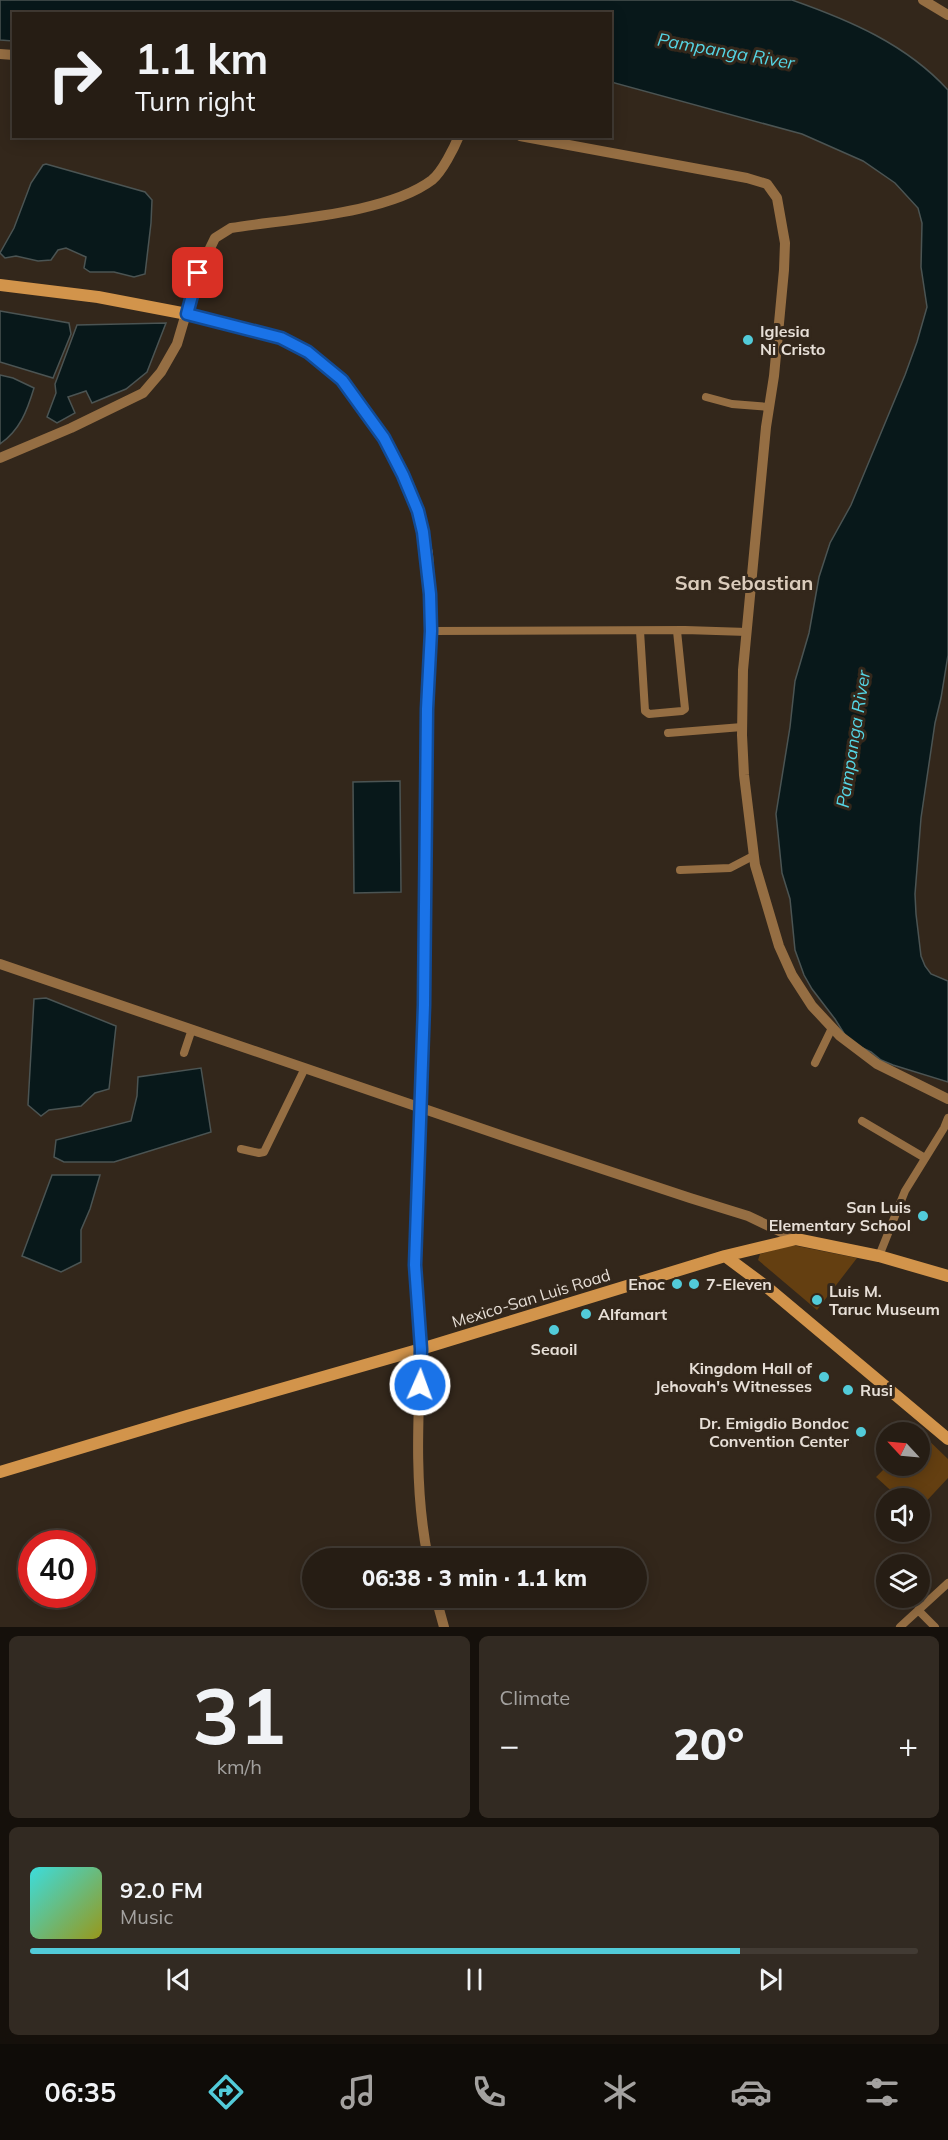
<!DOCTYPE html>
<meta charset="utf-8">
<style>
body{margin:0;font-family:Mulish,sans-serif;background:#322a22;color:#f1f3f6;height:100vh;display:flex;flex-direction:column;font-size:22px;white-space:nowrap}
*{box-sizing:border-box;margin:0}
p{font-size:20px;color:#a4a2a0}
.icon{flex:none;width:33px;height:33px;fill:none;stroke:currentColor;stroke-width:2;stroke-linecap:round;stroke-linejoin:round}
.map{position:relative;height:1627px;overflow:hidden}
.side{display:flex;flex-direction:column;gap:9px;padding:9px;background:#15100b;flex:1}
.side>*{flex:none}
.top-card{position:absolute;left:12px;top:12px;width:600px;height:126px;border-radius:0px;box-shadow:0 3px 15px #0003,0 0 0 2px #423b34;background:#261d14;color:#f1f3f6;overflow:hidden}
.needle{width:39px;rotate:296deg}
.fabs{position:absolute;left:876px;top:1422px;display:grid;gap:12px}
.fabs a{display:grid;place-items:center;width:54px;height:54px;border-radius:50%;background:#261d14;box-shadow:0 3px 15px #0003,0 0 0 2px #423b34;font-size:30px}
.speed{position:absolute;left:18px;top:1530px;display:flex;gap:12px;font-size:30px;font-weight:700;text-align:center}
.speed>*{display:grid;place-content:center;width:78px;height:78px;border-radius:50%;background:#261d14;box-shadow:0 3px 15px #0003,0 0 0 2px #423b34;line-height:1}
.speed .limit{border:9px solid #d22;background:#fff;color:#111}
.pin{position:absolute;display:grid;place-items:center;width:51px;height:51px;color:#fff;margin:-26px;border-radius:12px;box-shadow:0 3px 9px #0006}
.me{position:absolute;width:66px;margin:-33px;rotate:2deg;stroke-linejoin:round;filter:drop-shadow(0 0 4px #0008)}
.turn{display:flex;align-items:center;gap:21px;height:126px;padding:0 24px;font-size:27px}
.turn .icon{width:78px;height:78px;stroke-width:2.5}
.turn b{display:block;font-size:42px;line-height:51px}
.big{font-size:45px;font-weight:800;line-height:1.1}
.side .widget{flex:1;display:flex;flex-direction:column;justify-content:center;gap:9px;min-width:0;padding:0 21px;border-radius:9px;background:#322a22}
.side .dial{align-items:center;gap:0}
.dial b{font-size:78px;line-height:1}
.song{display:flex;align-items:center;gap:18px}
.cover{width:72px;height:72px;border-radius:9px;background:linear-gradient(135deg,hsl(180 70% 55%),hsl(60 70% 35%))}
.played{height:6px;border-radius:3px;background:linear-gradient(90deg,#52cbd9 80%,#423b34 80%)}
.keys{display:flex;justify-content:space-around;direction:ltr}
.heat{display:flex;justify-content:space-between;align-items:center;font-size:33px;direction:ltr}
.side .tiles{flex:1;display:grid;gap:9px;grid-template-columns:1fr 1fr}
.widget:last-child{grid-column:span 2}
.trip{position:absolute;left:302px;top:1548px;width:345px;height:60px;border-radius:30px;background:#261d14;box-shadow:0 3px 15px #0003,0 0 0 2px #423b34;font-weight:800;line-height:60px;text-align:center}
.menu{display:flex;height:96px;justify-content:space-around;align-items:center;background:#0f0c08;color:#a4a2a0}
.menu .icon{width:42px;height:42px}
.menu .selected{color:#52cbd9}
.menu b{font-size:27px;color:#f1f3f6}
.map>svg:first-child{display:block}
.green{fill:#643f11}
.water{fill:#08181a;stroke:#4b5453;stroke-width:1.5}
.lines{fill:none;stroke-linecap:round;stroke-linejoin:round}
.minor{stroke:#956e43;stroke-width:8}
.tertiary{stroke:#956e43;stroke-width:10}
.secondary{stroke:#d2944b;stroke-width:12}
.route-casing{stroke:#114b97;stroke-width:15}
.route{stroke:#1a73e8;stroke-width:10}
.poi-dot{fill:#52cbd9;stroke:#33271b;stroke-width:2}
.labels{text-anchor:middle;dominant-baseline:central;stroke-width:6;stroke-linejoin:round;paint-order:stroke}
.poi-label{font-size:16px;font-weight:bold;fill:#e7dfd7;stroke:#33271b;text-anchor:start}
.street-label{font-size:16px;fill:#e7dfd7;stroke:#33271b}
.water-label{font-size:18px;font-style:italic;fill:#55d5e4;stroke:#33271b}
.quarter-label{font-size:20px;font-weight:bold;fill:#dbccbc;stroke:#33271b}
</style>
<div class="map">
<svg width="948" height="1627" viewBox="0 0 948 1627">
<rect width="100%" height="100%" fill="#33271b"/>
<path class="green" d="M792,1245L857,1258L817,1310L758,1260L760,1254Z
M919,1431L948,1459V1478L920,1508V1498H899L876,1477L887,1466H920Z"/>
<path class="water" d="M0,0H792C849,20 906,44 948,90V655L941,698L935,723L921,818L915,894L916,914L921,956L925,966L931,974L948,981V1082L893,1065L881,1060L871,1052L854,1044L845,1035L835,1019L812,989L804,975L795,950L790,899L782,873L776,814L790,727L795,681L809,633L819,577L830,543L851,505L905,375L917,342L927,307L921,267L922,223L918,208L895,183L863,161L802,134L611,82L610,14H14L13,41L0,40Z
M46,164L145,192L152,200L151,223L145,274L134,277L114,272H90L84,268L86,257L66,248L58,250L51,260L38,261L16,256L5,258L0,253L14,228L31,183L43,165Z
M0,311L69,323L71,334L53,378L0,362Z
M166,323L147,372L126,389L92,403L86,391L68,397L75,413L57,423L47,417L56,393L55,384L77,325Z
M0,375L13,378L34,388C27,411 20,430 0,444Z
M400,781L401,892L354,893L353,782Z
M46,998L116,1026L109,1089L95,1093L81,1106L49,1110L41,1116L28,1105L34,999Z
M201,1068L211,1132L114,1162H64L54,1157L56,1140L131,1121L137,1096L138,1077Z
M52,1175H100L90,1209L81,1230V1262L61,1272L22,1256Z"/>
<g class="lines">
<path class="minor" d="M706,397L732,404L769,407
M431,631L685,630L747,632
M640,631L645,711L649,714L682,711L685,709L677,631
M668,733L742,727
M680,870L730,868L753,856
M184,1053L192,1029
M815,1063L832,1028
M862,1121L925,1158
M241,1149L259,1153L264,1152L305,1068
M879,1256L905,1191L944,1128L948,1118
M918,1610L935,1627
M900,1627L948,1583"/>
<path class="tertiary" d="M923,0L948,15
M0,54L14,55
M520,136L747,178L767,184L777,198L785,243L784,270L774,376L766,427L743,670L742,735L744,775L755,865L779,946L792,975L812,1006L840,1036L877,1064L948,1099
M0,458L71,428L143,393L161,372L177,344L198,273L215,238L231,228C287,219 387,214 432,180C442,172 454,148 459,136
M0,964L509,1138L690,1198L748,1216L796,1239
M421,1349C418,1418 414,1490 428,1558
M436,1598L444,1627"/>
<path class="secondary" d="M0,285L98,297L187,314L281,338L308,352L342,380L364,409L384,438L403,475L418,511L427,554L431,631L427,709L424,1005L415,1265L421,1349
M725,1256L796,1239L879,1256L948,1276
M0,1472L187,1416L421,1349L725,1256L768,1288L948,1439"/>
</g>
<g class="lines">
<defs>
<path id="route" d="M198,273L187,314L281,338L308,352L342,380L384,438L403,475L418,511L423,532L430,594L431,631L427,709L424,1005L415,1265L421,1349L420,1385"/>
</defs>
<use href="#route" class="route-casing"/>
<use href="#route" class="route"/>
</g>
<g class="poi-dot">
<circle cx="748" cy="340" r="6"/>
<circle cx="923" cy="1216" r="6"/>
<circle cx="677" cy="1284" r="6"/>
<circle cx="694" cy="1284" r="6"/>
<circle cx="817" cy="1300" r="6"/>
<circle cx="586" cy="1314" r="6"/>
<circle cx="554" cy="1330" r="6"/>
<circle cx="824" cy="1377" r="6"/>
<circle cx="848" cy="1390" r="6"/>
<circle cx="861" cy="1432" r="6"/>
</g>
<g class="labels">
<g class="poi-label">
<text x="760" y="331">Iglesia<tspan x="760" dy="18">Ni Cristo</tspan></text>
<text x="911" y="1207" text-anchor="end">San Luis<tspan x="911" dy="18">Elementary School</tspan></text>
<text x="665" y="1284" text-anchor="end">Enoc</text>
<text x="706" y="1284">7-Eleven</text>
<text x="829" y="1291">Luis M.<tspan x="829" dy="18">Taruc Museum</tspan></text>
<text x="598" y="1314">Alfamart</text>
<text x="554" y="1349" text-anchor="middle">Seaoil</text>
<text x="812" y="1368" text-anchor="end">Kingdom Hall of<tspan x="812" dy="18">Jehovah's Witnesses</tspan></text>
<text x="860" y="1390">Rusi</text>
<text x="849" y="1423" text-anchor="end">Dr. Emigdio Bondoc<tspan x="849" dy="18">Convention Center</tspan></text>
</g>
<g class="street-label">
<text transform="translate(531 1298) rotate(-17)">Mexico-San Luis Road</text>
</g>
<g class="water-label">
<text transform="translate(726 51) rotate(10)">Pampanga River</text>
<text transform="translate(853 739) rotate(-81)">Pampanga River</text>
</g>
<g class="quarter-label">
<text x="744" y="582">San Sebastian</text>
</g>
</g>
</svg>
<div class="fabs">
<a><svg class="needle" viewBox="-14 -14 28 28"><path d="M0-13l5 13h-10z" fill="#e53935"/><path d="M0 13l5-13h-10z" fill="#a4a2a0"/></svg></a>
<a><svg class="icon" aria-label="sound" viewBox="0 0 24 24"><path d="M4 9h4l5-4v14l-5-4H4zM17 9q2 3 0 6"/></svg></a>
<a><svg class="icon" aria-label="layers" viewBox="0 0 24 24"><path d="M12 4l9 5-9 5-9-5zM3 14l9 5 9-5"/></svg></a>
</div>
<div class="speed"><div class="limit">40</div></div>
<div class="pin" style="left:198px;top:273px;background:#d93025"><svg class="icon" aria-label="arrive" viewBox="0 0 24 24"><path d="M6 21V4h12l-3 4 3 4H6"/></svg></div>
<svg class="me" style="left:420px;top:1385px" viewBox="-20 -20 40 40"><circle r="17" fill="#1a73e8" stroke="#fff" stroke-width="3"/><path d="M0-11L8 9 0 5-8 9z" fill="#fff"/></svg>
<div class="trip">06:38 · 3 min · 1.1 km</div>
<div class="top-card">
<div class="turn"><svg class="icon" aria-label="right" viewBox="0 0 24 24"><path d="M7 20v-9h11M14 6l5 5-5 5"/></svg><div><b>1.1 km</b>Turn right</div></div>
</div>
</div>
<section class="side">
<div class="tiles">
<div class="widget dial"><b>31</b><p>km/h</p></div>
<div class="widget"><p>Climate</p>
<div class="heat"><a>−</a><b class="big">20°</b><a>+</a></div>
</div>
<div class="widget">
<div class="song"><i class="cover"></i><div><b>92.0 FM</b><p>Music</p></div></div>
<div class="played"></div>
<div class="keys"><svg class="icon" aria-label="previous" viewBox="0 0 24 24"><path d="M18 5L8 12l10 7zM5 5v14"/></svg><svg class="icon" aria-label="pause" viewBox="0 0 24 24"><path d="M8 5v14M16 5v14"/></svg><svg class="icon" aria-label="next" viewBox="0 0 24 24"><path d="M6 5l10 7-10 7zM19 5v14"/></svg></div>
</div>
</div>
</section>
<nav class="menu">
<b>06:35</b>
<svg class="icon selected" aria-label="directions" viewBox="0 0 24 24"><path d="M12 3l9 9-9 9-9-9zM9 14v-3h6M13 9l2 2-2 2"/></svg>
<svg class="icon" aria-label="music" viewBox="0 0 24 24"><path d="M9 18V5l10-2v13"/><circle cx="6" cy="18" r="3"/><circle cx="16" cy="16" r="3"/></svg>
<svg class="icon" aria-label="phone" viewBox="0 0 24 24"><path d="M5 4h4l2 5-3 2q2 4 5 5l2-3 5 2v4C11 20 4 13 5 4z"/></svg>
<svg class="icon" aria-label="climate" viewBox="0 0 24 24"><path d="M12 3v18M4 7l16 10M4 17L20 7"/></svg>
<svg class="icon" aria-label="car" viewBox="0 0 24 24"><path d="M5 17H2v-5l4-1 3-4h7l3 4 3 1v5h-3M9 17h6M6 11h13"/><circle cx="7" cy="17" r="2"/><circle cx="17" cy="17" r="2"/></svg>
<svg class="icon" aria-label="filters" viewBox="0 0 24 24"><path d="M4 7h16M4 17h16"/><circle cx="9" cy="7" r="2"/><circle cx="15" cy="17" r="2"/></svg>
</nav>
